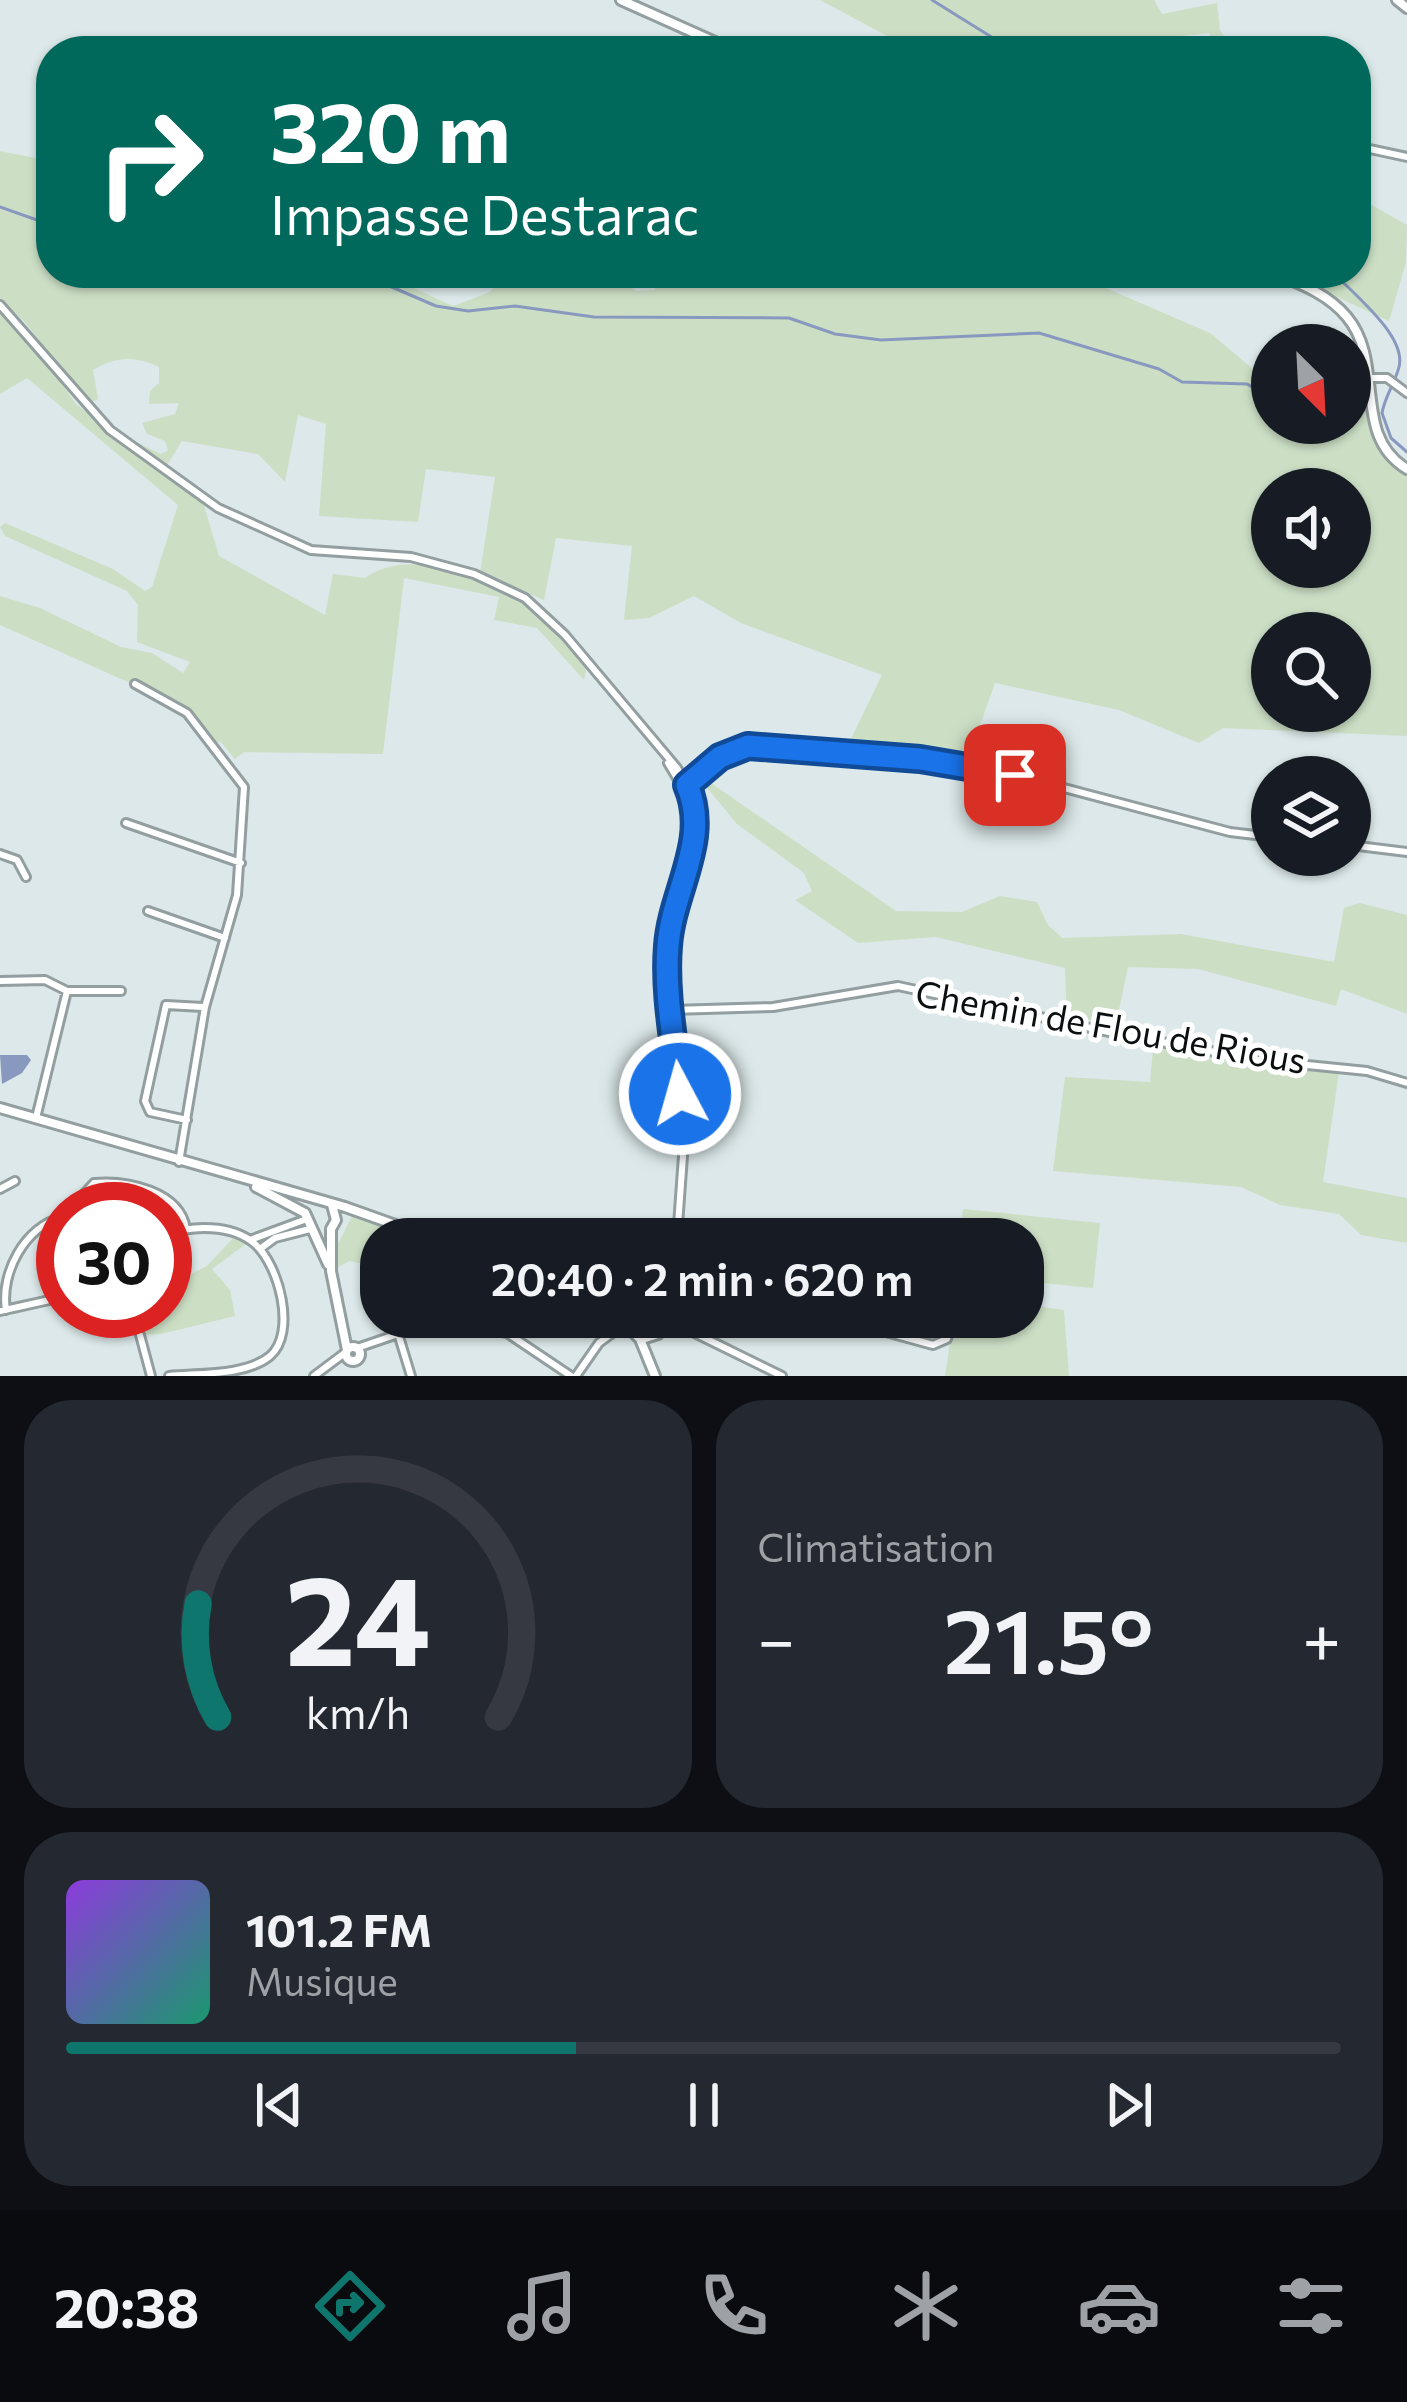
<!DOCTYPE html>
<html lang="fr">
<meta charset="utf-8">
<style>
body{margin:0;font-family:Commissioner,sans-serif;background:#242831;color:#f1f3f6;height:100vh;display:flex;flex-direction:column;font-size:45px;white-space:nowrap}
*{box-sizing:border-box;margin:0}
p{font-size:39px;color:#9ea1a6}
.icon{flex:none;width:66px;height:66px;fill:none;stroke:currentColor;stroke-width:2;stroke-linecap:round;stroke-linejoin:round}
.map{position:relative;height:1376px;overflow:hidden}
.side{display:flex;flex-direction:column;gap:24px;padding:24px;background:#0d0f14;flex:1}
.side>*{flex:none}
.guide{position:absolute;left:36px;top:36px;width:1335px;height:252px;border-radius:48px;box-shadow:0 3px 9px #0004;background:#00695c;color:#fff;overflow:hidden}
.needle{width:78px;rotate:156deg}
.buttons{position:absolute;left:1251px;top:324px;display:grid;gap:24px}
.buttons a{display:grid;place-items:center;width:120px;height:120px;border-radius:50%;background:#171b24;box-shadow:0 3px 9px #0004;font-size:60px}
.speed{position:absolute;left:36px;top:1182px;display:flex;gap:24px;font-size:60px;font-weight:700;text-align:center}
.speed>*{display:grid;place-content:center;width:156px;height:156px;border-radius:50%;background:#171b24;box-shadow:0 3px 9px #0004;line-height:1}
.speed .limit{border:18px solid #d22;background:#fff;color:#111}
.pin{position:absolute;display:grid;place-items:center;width:102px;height:102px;color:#fff;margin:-51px;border-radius:24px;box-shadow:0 6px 18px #0006}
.me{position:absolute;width:132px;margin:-66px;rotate:354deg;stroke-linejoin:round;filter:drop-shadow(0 0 9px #0008)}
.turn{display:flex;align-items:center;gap:42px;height:252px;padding:0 36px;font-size:54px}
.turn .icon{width:156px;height:156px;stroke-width:2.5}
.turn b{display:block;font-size:84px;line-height:102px}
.big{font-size:90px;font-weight:600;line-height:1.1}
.side .card{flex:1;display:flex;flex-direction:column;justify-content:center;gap:18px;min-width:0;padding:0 42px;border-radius:48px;background:#242831}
.side .dial{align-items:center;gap:0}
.dial svg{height:312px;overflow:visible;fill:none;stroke:#363941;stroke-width:7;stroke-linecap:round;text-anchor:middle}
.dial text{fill:#f1f3f6;stroke:none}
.song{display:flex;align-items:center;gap:36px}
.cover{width:144px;height:144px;border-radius:18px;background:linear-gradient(135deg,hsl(270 70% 55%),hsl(160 70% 35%))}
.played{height:12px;border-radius:6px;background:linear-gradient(90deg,#0f766e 40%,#363941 40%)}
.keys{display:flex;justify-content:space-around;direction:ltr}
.heat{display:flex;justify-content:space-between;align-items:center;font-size:66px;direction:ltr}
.side .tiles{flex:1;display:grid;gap:24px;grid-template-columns:1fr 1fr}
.card:last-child{grid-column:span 2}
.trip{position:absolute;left:360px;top:1218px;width:684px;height:120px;border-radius:48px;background:#171b24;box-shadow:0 3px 9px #0004;font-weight:600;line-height:120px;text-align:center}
.dock{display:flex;height:192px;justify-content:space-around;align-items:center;background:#090b0e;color:#9ea1a6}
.dock .icon{width:84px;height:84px}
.dock .selected{color:#0f766e}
.dock b{font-size:54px;color:#f1f3f6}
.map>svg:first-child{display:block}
.green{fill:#ccdfc5;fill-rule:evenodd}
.water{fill:#8998be}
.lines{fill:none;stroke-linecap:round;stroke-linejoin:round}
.stream{stroke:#8998be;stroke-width:3}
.minor-casing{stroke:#929e9f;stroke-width:12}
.tertiary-casing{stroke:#929e9f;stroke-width:14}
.minor{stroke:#fff;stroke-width:6}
.tertiary{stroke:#fff;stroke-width:8}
.route-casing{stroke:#114b97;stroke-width:30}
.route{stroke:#1a73e8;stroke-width:21}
.labels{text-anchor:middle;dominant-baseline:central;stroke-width:10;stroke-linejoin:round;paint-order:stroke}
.street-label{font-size:36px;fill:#0b0f10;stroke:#fff}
</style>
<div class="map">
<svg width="1407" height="1376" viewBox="0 0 1407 1376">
<rect width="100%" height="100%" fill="#dce8e9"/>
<path class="green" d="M820,0H1154L1162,14L1217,3L1220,30L1233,51H1219L1209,33L1136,41L1130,51H915Z
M0,151L51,161V273H380L453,306L490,292L505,273H613L636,291L655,290L650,273L1078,276L1210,333L1272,385V423H1350V356C1385,392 1348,435 1407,476V736L1223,728L1199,743L1119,710L995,683L967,761L847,747L882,675L741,623L694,596L649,618L624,620L632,546L556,538L544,600L480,573L495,477L426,469L418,522L319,516L326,424L298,415L285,482L258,454L182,441L166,467L126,437L161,454L168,450L165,441L147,434L142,423L175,414L179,403L149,404L150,391L159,383V367C135,356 117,356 93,370L98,399L89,404L23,320L0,300ZM1272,489H1350V567H1272ZM1272,633H1350V711H1272Z
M1356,196L1407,225L1406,262L1389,321L1285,273H1356Z
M0,309L29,338L76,404L203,502L219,556L325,615L333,574L365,578C411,545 493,578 534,609C554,624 570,646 587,665L584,680L537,628L494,620L499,597L404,578L383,754L244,752L235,759L220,741L210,748L185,714L174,712L157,695L0,625V596L40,608L121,647L152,653L183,673L190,662L137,642L138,605L127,591L5,536L0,527L5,523L113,569L145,591L152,587L178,505L27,378L0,394Z
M708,781L896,911L962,912L1000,896L1037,902L1048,925L1062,938L1181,934L1334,962L1344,908L1360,903L1407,915V1014L1341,989L1336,1006L1198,969L1128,967L1116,1024L1067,1017L1065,968L936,937L858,943L795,900L812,891L804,873L737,824L704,784Z
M1154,1038L1340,1065L1323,1182L1407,1198V1243L1361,1235L1339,1214L1280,1205L1241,1187L1053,1171L1065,1077L1150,1082Z
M963,1209L1100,1223L1093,1288L1023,1281V1239H960Z
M352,1216L414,1239H381V1267L349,1261L337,1268L334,1252Z
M234,1237L246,1244L212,1269L230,1290L235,1316L161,1334L131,1335L119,1316L126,1311H165V1287L207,1266Z
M1023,1304L1064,1310L1069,1376H945L953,1324L975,1317H1023Z"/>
<path class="water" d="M0,1055H27L31,1060L22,1073L2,1084Z"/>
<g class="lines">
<path class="stream" d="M932,0L1014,51
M0,207L51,225
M359,273L436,306L468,311L515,306L594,317L789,318L835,334L881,340L1039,333L1159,369L1182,382L1247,384L1254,388L1263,410L1272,411
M1334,273C1353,294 1407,336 1399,367C1395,383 1385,396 1382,413L1391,438L1407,452
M1350,403L1364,410"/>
<defs>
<path id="minor" d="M1356,146L1407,157
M0,305L110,430L218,508L311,550L411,557L474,574L525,598L565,635L677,768L692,795L698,823L674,905L667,951L684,1142L677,1239
M1371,378H1387L1407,393
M135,684L187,713L244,787L237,895L205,1007L179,1162
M668,763L689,798
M679,782L748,746L879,755L1015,775L1230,832L1272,837
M126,823L241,863
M1350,845L1407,852
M0,854L17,860L26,877
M148,911L225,938
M0,981L45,980L67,991
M67,991H121
M672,1010L773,1007L898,986L1118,1034L1258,1060L1367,1071L1407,1083
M36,1118L67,991
M187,1120L150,1112L145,1101L166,1005L203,1007
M0,1189L15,1181
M70,1209L94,1183C127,1180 180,1191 186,1229
M165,1235C192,1225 232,1224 255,1244C279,1265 297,1333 270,1356C246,1376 198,1373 169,1376
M250,1240L304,1220
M260,1249L275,1238L310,1229
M6,1310C0,1273 25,1226 63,1217
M0,1311L63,1297
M393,1317L411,1376
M662,1317L782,1376
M831,1317L933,1345L947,1339L953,1317
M140,1335L151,1376
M357,1348L439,1320L507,1333L571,1376
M314,1376L346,1352
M576,1376L599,1343L626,1323"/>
<path id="tertiary" d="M621,0L735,51
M1397,0L1407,8
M1274,273C1301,284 1328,294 1347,317C1386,364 1351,435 1407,469
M0,1108L345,1207L435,1239
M256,1187L305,1213
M305,1213L328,1264
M331,1229V1271L347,1350
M331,1229L336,1220L332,1205
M628,1317L629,1328L640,1339L655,1376
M642,1339L658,1334L661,1317
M346 1354a7 7 0 1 1 14 0a7 7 0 1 1-14 0Z"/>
</defs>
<use href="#minor" class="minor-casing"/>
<use href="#tertiary" class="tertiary-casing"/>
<use href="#minor" class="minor"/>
<use href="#tertiary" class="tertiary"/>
</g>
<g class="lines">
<defs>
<path id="route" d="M680,1094C675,1046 664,994 668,946C672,890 711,840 687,785L720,757L748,746L920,759L1015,775"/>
</defs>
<use href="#route" class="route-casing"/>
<use href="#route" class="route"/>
</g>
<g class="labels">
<g class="street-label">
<text transform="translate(1111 1025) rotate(10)">Chemin de Flou de Rious</text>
</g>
</g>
</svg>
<div class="buttons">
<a><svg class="needle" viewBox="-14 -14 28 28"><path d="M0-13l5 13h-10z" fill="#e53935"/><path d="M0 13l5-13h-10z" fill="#9ea1a6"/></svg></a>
<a><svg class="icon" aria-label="sound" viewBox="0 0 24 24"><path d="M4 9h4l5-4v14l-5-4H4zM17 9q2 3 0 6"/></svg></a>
<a><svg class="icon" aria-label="search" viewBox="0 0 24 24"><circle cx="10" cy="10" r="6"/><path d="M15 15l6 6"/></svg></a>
<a><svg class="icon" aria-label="layers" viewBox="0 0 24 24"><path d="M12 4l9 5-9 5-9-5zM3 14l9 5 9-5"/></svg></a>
</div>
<div class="speed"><div class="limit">30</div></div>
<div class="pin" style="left:1015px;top:775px;background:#d93025"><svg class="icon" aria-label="arrive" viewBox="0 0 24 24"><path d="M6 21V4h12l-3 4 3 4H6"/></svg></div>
<svg class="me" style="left:680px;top:1094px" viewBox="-20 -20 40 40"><circle r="17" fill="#1a73e8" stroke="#fff" stroke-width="3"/><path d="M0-11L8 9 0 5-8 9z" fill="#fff"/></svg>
<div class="trip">20:40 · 2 min · 620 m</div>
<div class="guide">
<div class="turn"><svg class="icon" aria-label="right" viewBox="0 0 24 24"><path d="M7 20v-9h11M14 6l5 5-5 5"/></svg><div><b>320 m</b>Impasse Destarac</div></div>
</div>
</div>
<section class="side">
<div class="tiles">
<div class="card dial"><svg viewBox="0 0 100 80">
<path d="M14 69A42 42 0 1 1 86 69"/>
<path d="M14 69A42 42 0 0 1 9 40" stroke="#0f766e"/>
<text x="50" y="56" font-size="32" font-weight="700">24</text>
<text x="50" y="72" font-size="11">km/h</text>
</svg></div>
<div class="card"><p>Climatisation</p>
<div class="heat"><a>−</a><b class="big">21.5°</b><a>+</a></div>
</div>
<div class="card">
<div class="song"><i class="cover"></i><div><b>101.2 FM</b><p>Musique</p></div></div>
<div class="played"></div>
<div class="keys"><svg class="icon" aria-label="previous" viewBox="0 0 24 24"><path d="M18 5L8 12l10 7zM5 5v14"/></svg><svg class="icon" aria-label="pause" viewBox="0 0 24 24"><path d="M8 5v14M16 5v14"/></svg><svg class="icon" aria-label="next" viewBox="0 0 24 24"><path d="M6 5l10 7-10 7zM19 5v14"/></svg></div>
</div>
</div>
</section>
<nav class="dock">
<b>20:38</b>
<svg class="icon selected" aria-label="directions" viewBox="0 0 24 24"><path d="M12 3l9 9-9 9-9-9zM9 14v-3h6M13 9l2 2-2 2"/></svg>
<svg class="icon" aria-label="music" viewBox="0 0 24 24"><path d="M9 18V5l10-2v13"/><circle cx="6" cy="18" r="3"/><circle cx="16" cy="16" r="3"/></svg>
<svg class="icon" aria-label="phone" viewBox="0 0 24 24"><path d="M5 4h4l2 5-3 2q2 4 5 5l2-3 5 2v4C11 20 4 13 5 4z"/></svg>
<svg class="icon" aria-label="climate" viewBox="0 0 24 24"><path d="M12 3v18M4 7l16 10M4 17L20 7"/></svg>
<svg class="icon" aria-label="car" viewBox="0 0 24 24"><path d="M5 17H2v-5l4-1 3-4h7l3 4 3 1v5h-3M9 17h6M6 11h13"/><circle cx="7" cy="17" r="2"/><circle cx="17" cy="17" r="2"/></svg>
<svg class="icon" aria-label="filters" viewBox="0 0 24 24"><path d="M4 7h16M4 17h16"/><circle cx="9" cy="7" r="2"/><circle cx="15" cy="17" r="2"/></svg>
</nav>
